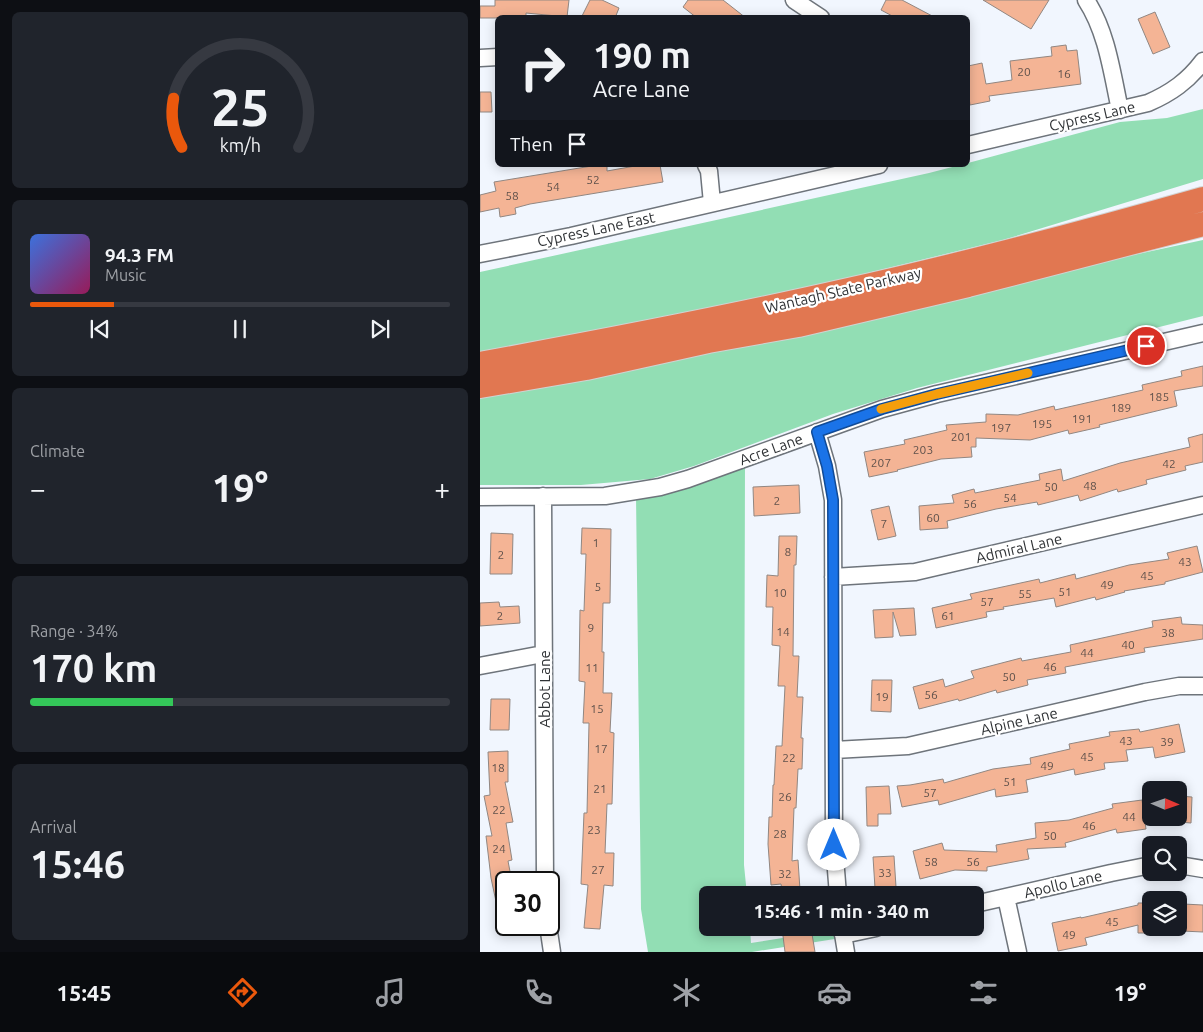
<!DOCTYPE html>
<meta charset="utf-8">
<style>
body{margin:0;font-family:Ubuntu,sans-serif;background:#20242c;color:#f1f3f6;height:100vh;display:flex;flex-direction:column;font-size:19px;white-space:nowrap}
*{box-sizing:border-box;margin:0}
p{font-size:16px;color:#9ea1a6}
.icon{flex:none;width:28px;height:28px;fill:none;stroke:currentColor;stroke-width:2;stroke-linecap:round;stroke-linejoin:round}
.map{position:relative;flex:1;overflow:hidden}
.drawer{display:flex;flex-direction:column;gap:12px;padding:12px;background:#0d0f14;width:480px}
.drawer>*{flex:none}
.top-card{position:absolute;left:15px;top:15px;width:475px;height:152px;border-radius:8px;box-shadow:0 2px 12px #0003;background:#171b24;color:#f1f3f6;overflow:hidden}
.needle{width:32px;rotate:92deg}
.controls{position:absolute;left:662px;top:781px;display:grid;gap:10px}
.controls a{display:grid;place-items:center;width:45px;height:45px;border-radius:8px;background:#171b24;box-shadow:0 2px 12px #0003;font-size:25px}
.speed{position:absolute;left:15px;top:871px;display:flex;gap:10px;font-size:25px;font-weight:700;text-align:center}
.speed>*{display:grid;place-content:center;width:65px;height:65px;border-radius:50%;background:#171b24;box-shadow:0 2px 12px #0003;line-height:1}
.speed .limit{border:2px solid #111;border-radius:8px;background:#fff;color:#111}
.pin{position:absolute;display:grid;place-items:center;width:42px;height:42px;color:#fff;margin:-21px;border:2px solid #fff;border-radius:50%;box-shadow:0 1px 5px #0007}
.me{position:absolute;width:55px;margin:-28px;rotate:0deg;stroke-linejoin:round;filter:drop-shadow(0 0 4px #0008)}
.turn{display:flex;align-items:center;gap:18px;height:105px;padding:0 15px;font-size:22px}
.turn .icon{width:65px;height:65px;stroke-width:2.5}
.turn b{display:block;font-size:35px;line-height:42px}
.then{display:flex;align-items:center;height:48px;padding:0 15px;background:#0003;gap:10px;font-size:19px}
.big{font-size:38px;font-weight:600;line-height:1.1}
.drawer .tile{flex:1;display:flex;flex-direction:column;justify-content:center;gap:8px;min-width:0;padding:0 18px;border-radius:8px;background:#20242c}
.drawer .dial{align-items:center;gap:0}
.dial svg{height:130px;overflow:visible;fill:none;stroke:#363941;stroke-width:7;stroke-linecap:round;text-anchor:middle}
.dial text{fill:#f1f3f6;stroke:none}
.song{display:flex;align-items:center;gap:15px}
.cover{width:60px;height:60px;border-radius:8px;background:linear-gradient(135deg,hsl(220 70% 55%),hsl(330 70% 35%))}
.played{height:5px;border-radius:2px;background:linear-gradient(90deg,#ea580c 20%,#363941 20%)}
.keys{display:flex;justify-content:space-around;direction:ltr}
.heat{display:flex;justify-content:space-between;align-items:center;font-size:28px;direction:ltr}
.charge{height:8px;border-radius:4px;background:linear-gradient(90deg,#34c759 34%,#363941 0)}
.trip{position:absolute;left:219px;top:886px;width:285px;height:50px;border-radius:8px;background:#171b24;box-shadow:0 2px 12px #0003;font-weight:600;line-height:50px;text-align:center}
.menu{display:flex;height:80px;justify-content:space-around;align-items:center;background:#090b0e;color:#9ea1a6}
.menu .icon{width:35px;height:35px}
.menu .on{color:#ea580c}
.menu b{font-size:22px;color:#f1f3f6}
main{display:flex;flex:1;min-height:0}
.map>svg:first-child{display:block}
.green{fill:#92deb4}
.building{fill:#f4b495;stroke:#918782}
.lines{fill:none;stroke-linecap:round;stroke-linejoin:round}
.minor-casing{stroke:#6e747b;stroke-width:19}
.highway-casing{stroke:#d1d2d2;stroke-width:26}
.minor{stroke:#fff;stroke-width:16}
.highway{stroke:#e17751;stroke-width:24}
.route-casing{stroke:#114b97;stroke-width:12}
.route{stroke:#1a73e8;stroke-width:9}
.slow{stroke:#f59e0b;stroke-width:9}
.labels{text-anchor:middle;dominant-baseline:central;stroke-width:4.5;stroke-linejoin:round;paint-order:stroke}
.number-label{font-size:12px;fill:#60524c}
.street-label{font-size:15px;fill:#2e3134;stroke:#fff}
</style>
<main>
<section class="drawer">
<div class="tile dial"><svg viewBox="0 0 100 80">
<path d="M14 69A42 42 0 1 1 86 69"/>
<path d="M14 69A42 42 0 0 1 9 39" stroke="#ea580c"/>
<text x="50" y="56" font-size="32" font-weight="700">25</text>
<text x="50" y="72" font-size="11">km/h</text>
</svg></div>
<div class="tile">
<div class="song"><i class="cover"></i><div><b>94.3 FM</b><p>Music</p></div></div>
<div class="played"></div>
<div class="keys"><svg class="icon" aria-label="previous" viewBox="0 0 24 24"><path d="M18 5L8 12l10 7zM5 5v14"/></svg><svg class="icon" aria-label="pause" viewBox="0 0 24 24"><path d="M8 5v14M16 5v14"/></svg><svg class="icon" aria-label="next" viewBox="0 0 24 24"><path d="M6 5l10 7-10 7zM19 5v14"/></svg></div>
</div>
<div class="tile"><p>Climate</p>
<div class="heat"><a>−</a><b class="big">19°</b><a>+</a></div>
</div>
<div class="tile"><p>Range · 34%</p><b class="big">170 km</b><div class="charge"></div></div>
<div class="tile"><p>Arrival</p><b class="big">15:46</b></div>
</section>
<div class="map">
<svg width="723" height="952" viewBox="0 0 723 952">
<rect width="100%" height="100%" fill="#f1f6fe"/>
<path class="green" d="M723,109V179L523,240L281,299L75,340L0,352V272L449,173L480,165H488V163L640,122L687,118Z
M723,240V316L437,388L353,414L214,466L170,479L101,485H0V395Z
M265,462L264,865L267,895H228V928H270L271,943L359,929L361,938L272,952H168L161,909L156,495Z"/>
<path class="building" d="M15,0H89L87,17L46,13V18H0V6H15Z
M110,0H122L139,8L135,18H101Z
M208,0H243L266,18H217L203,7Z
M406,0H422L456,18H416L401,10Z
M503,0H569L551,29Z
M675,12L690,47L673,54L658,19Z
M586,45L587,51L597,50L601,84L509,96L510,101L490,105L488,90V66L502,63L506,84L532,80L530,61L572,56L571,47Z
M0,92H11L12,112H0Z
M118,165H127V171L155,166V165H180L183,182L50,204L35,208L36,214L20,217L19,208L0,212V195L16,191L14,182Z
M723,366V386L694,391L697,406L619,425L620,427L589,434L588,430L550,440L496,438V447H491L492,457L461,459L417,470L418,471L389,477L384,452L425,444L424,440L467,430L466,425L506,422V414L538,415L574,406L575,410L663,390L662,385L702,376L701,371Z
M723,434V462L705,466L706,470L666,480L667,484L638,492L637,489L600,501L598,495L558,505L557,502L516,509L467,521L468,528L440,530L439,506L474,503L472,495L494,489L495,493L560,480L559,474L581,469L583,481L640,463L710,447L708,438Z
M319,485L320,513L274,516L273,487Z
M409,506L416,536L398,540L391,510Z
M102,528L131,529L130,603H123L122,652H124L123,693H132L130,732L134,733L132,804H127L125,853H134L133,886L124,885L120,929L104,928L108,885L101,884L104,813H107L109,723H103L105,682L99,681L100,610L104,611L106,554H101Z
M11,533L33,534L32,574H10Z
M299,536H317L316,565H314L313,656H319L317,697H323L321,738H323L322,769H318L316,808H314L312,861L318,860L320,890L302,891L301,884L291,885L288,844L289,817H292L293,785H294L296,746H302L305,686H298L300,646L292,645L293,607H286L287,575L298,576Z
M717,546L723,572L685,582V584L644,591L645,592L616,600L615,597L576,607L574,598L523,607L524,609L506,612L507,617L456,628L452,608L492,599L490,594L559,579L560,583L595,574L596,579L649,565L689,559L687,553Z
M19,602L20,607L39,606L40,623L0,626V603Z
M434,608L436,635L420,636L413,612V637L395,638L393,610Z
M701,617L702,624L723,625V639L664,648L665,652L585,667L586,673L547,680L548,685L517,693L516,690L479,701L478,699L439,709L433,687L463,679L465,687L494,678L491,671L541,658L542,661L591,652L590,645L673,627L672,621Z
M392,680H412L411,712L391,711Z
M11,699H30L29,730H10Z
M699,724L705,752L675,758L673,747L646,750L648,761L624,763L625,769L595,775L594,769L546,780L548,792L516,797L515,789L459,805L458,800L422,807L417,786L430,785L463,779L464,783L513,769L551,764L550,758L590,749L589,744L630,736L629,732L659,729L660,732Z
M28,751V782H25L33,822L26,823L32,860L28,861L32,882H26V924L21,925L11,878L6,836H12L4,796L10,795L8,752Z
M409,786L411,814H398V826H387L386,787Z
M699,796L712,797L711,823L699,822Z
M662,800L666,829L637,833L636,829L585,843L586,847L547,849L549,859L507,867V871L475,870L440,879L433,851L462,843L464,850L517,852L516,845L556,838L555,823L589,820L633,808L632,804Z
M414,856L416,887L395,888L393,857Z
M658,903H671V933H658V925L605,938L607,945L578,951L572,923L601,917V918L658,905Z
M703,904L723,905V932L702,931Z
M302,928H331L335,952H305Z"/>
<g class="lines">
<defs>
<path id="minor" d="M314,0L341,18
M606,0C627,32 632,73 640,110
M0,58L18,57
M488,145L668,103C691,93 708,81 723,61
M226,165L229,171L232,203
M0,254L91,236L399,165
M337,432L347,466L353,500L354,845L358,895
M63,496L65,882
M0,497L125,496L180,487L208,479L402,409L457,394L723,333
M353,577L435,572L723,505
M0,666L63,654
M354,750L428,746L665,692L699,686H723
M699,865L723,869
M526,897L538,952
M495,904L631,873L671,865
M68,925L72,952
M362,928L366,952
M363,935L396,928"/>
<path id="highway" d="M0,364C120,342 241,319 360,292C482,265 603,233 723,199
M0,386L106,368L228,341L318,325L488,285L723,224"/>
</defs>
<use href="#minor" class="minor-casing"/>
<use href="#highway" class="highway-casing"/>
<use href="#minor" class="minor"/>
<use href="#highway" class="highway"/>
</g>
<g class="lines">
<defs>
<path id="route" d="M354,845L353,500L347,466L337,432L402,409L457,394L666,346"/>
</defs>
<use href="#route" class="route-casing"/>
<use href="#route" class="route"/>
<path class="slow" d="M401,409L457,394L548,373"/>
</g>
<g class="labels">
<g class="number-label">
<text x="544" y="71">20</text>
<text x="584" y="73">16</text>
<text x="113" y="179">52</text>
<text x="73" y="186">54</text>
<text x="32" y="195">58</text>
<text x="679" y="396">185</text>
<text x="641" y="407">189</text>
<text x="602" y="418">191</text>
<text x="562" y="423">195</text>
<text x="521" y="427">197</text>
<text x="481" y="436">201</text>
<text x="443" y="449">203</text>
<text x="401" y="462">207</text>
<text x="689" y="463">42</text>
<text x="610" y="485">48</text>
<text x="571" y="486">50</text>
<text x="530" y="497">54</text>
<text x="297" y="500">2</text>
<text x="490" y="503">56</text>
<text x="453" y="517">60</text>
<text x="404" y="523">7</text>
<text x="116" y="542">1</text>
<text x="308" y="551">8</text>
<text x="21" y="554">2</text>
<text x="705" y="561">43</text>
<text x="667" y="575">45</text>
<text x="627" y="584">49</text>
<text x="118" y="586">5</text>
<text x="585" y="591">51</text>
<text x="300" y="592">10</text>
<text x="545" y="593">55</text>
<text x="507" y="601">57</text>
<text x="20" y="615">2</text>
<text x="468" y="615">61</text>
<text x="111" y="627">9</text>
<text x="303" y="631">14</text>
<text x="688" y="632">38</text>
<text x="648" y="644">40</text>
<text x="607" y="652">44</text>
<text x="570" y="666">46</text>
<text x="112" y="667">11</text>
<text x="529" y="676">50</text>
<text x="451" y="694">56</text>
<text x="402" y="696">19</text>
<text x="117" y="708">15</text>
<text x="646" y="740">43</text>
<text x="687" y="741">39</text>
<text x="121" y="748">17</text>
<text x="607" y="756">45</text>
<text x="309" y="757">22</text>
<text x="567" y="765">49</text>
<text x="18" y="767">18</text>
<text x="530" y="781">51</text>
<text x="120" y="788">21</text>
<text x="450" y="792">57</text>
<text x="305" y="796">26</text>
<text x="19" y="809">22</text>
<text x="649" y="816">44</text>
<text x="609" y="825">46</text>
<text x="114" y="829">23</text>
<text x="300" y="833">28</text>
<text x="570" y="835">50</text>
<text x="19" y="848">24</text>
<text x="451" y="861">58</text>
<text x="493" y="861">56</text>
<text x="118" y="869">27</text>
<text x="405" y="872">33</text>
<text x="305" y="873">32</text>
<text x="632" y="921">45</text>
<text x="589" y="934">49</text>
</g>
<g class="street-label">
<text transform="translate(612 116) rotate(-13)">Cypress Lane</text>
<text transform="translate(116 229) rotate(-12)">Cypress Lane East</text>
<text transform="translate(363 290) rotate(-13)">Wantagh State Parkway</text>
<text transform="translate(291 449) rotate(-20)">Acre Lane</text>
<text transform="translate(539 548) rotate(-13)">Admiral Lane</text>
<text transform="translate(64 689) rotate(-90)">Abbot Lane</text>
<text transform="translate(539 721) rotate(-13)">Alpine Lane</text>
<text transform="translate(583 884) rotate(-13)">Apollo Lane</text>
</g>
</g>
</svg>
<div class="controls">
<a><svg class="needle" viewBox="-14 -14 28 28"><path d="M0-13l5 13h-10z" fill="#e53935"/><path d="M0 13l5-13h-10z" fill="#9ea1a6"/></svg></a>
<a><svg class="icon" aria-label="search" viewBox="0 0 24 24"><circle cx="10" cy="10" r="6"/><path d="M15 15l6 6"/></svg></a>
<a><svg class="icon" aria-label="layers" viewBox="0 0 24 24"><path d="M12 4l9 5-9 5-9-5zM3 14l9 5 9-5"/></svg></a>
</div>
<div class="speed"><div class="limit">30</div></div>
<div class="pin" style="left:666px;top:346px;background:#d93025"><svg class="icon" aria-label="arrive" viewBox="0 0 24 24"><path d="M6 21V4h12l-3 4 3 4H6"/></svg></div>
<svg class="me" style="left:354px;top:845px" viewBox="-20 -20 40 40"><circle r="19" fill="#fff"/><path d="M0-13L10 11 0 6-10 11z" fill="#1a73e8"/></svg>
<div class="trip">15:46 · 1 min · 340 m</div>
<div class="top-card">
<div class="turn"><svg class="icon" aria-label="right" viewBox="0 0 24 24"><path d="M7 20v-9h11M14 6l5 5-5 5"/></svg><div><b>190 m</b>Acre Lane</div></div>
<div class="then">Then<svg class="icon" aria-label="arrive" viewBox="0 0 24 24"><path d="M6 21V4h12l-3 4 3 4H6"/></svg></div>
</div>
</div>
</main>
<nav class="menu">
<b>15:45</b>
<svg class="icon on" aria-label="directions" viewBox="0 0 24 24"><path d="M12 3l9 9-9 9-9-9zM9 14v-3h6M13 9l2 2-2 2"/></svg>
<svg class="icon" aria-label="music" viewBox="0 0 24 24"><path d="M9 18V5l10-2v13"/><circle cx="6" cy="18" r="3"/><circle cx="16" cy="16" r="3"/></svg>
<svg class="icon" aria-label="phone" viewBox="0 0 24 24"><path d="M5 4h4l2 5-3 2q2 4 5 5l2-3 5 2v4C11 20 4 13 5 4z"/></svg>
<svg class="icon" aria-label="climate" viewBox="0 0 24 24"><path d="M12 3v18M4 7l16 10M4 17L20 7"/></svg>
<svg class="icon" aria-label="car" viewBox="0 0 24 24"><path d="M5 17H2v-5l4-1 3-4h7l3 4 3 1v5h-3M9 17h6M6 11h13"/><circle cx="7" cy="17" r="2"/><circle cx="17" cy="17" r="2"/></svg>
<svg class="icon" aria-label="filters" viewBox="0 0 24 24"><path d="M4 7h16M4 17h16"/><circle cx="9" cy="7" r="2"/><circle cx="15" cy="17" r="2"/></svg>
<b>19°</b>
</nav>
